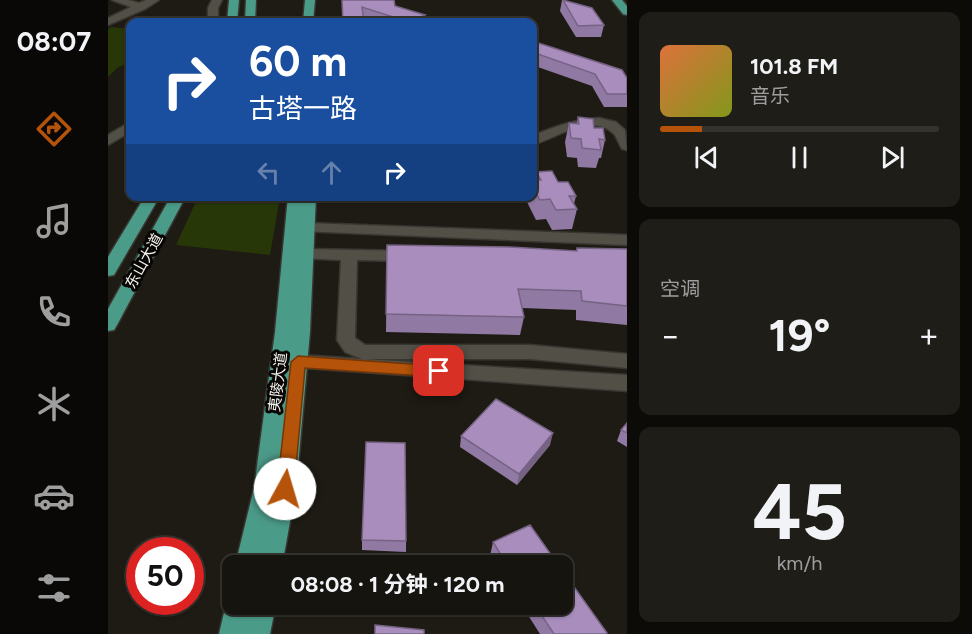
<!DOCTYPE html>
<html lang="zh">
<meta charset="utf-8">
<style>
body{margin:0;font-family:Figtree,"Noto Sans SC",sans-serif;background:#1f1d18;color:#f1f3f6;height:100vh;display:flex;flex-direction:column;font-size:22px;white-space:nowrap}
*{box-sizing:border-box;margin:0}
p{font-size:20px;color:#9e9e9e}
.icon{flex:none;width:33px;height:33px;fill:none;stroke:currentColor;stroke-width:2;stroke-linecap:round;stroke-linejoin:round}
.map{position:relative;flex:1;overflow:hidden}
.panel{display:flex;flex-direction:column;gap:12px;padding:12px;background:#0c0b08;width:345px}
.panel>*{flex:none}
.guide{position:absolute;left:18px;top:18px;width:411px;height:183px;border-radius:12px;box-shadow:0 2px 4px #0004,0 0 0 2px #35332f;background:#1a4fa0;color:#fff;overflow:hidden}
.speed{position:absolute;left:18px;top:537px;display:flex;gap:12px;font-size:30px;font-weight:700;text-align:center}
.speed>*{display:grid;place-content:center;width:78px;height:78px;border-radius:50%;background:#16140f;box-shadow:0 2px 4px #0004,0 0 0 2px #35332f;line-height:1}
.speed .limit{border:9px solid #d22;background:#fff;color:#111}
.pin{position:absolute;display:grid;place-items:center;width:51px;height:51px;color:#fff;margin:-26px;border-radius:12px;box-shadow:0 3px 9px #0006}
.me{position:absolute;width:66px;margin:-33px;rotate:6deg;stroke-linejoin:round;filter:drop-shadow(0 0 4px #0008)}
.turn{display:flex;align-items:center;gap:21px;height:126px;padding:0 24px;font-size:27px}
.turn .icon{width:78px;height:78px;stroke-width:2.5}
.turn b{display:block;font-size:42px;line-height:51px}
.lanes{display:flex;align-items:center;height:57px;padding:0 24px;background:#0003;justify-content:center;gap:30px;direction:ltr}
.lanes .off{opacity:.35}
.big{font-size:45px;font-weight:700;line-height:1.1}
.panel .widget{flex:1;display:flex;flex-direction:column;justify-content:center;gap:9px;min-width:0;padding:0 21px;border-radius:12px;background:#1f1d18}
.panel .dial{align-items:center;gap:0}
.dial b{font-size:78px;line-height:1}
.song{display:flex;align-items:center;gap:18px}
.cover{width:72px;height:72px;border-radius:9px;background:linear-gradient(135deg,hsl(20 70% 55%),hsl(70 70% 35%))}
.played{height:6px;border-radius:3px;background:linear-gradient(90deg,#b45309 15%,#35332f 15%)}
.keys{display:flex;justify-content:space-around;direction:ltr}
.heat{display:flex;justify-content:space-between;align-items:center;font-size:33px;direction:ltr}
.trip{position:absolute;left:114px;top:555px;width:351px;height:60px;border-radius:12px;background:#16140f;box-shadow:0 2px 4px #0004,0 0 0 2px #35332f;font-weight:700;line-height:60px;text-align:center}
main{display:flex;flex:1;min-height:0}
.dock{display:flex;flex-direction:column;width:108px;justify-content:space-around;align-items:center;background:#090806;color:#9e9e9e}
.dock .icon{width:42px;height:42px}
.dock .on{color:#b45309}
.dock b{font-size:27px;color:#f1f3f6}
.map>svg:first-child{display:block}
.green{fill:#273707}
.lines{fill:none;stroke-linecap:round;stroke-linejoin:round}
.minor-casing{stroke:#383631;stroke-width:3}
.major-casing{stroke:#383631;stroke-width:3}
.minor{fill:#524f47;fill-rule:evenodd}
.major{fill:#4b9b89;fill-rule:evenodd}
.wall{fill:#9079a3}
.shaded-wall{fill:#766384}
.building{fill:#a88dbd;stroke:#766384;stroke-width:1.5}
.route{fill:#b45309;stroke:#753606;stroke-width:1.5}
.labels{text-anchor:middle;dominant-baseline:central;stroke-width:6;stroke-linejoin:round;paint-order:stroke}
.street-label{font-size:15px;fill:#f6f4ef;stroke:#070604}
</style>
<main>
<nav class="dock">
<b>08:07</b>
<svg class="icon on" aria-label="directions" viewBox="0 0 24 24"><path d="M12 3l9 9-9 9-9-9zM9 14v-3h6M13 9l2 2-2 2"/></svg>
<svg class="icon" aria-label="music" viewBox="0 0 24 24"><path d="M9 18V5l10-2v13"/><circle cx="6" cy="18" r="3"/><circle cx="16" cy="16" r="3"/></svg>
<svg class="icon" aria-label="phone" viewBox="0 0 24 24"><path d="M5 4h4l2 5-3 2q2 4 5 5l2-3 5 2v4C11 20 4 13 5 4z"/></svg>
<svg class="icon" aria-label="climate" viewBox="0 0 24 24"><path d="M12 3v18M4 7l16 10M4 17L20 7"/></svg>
<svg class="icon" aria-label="car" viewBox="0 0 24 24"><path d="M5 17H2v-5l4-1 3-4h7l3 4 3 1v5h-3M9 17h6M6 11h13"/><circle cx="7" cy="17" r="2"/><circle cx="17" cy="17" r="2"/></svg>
<svg class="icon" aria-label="filters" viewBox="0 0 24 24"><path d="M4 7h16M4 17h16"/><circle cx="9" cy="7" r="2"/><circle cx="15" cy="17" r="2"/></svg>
</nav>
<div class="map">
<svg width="519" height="634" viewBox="0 0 519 634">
<rect width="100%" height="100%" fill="#1e1b14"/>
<path class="green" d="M3,27L22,29V62L9,68L0,77V29Z
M90,197H172L162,255L68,245Z"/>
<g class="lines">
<defs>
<path id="minor" d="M4,0H20L31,3L38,0H51L37,9L0,25V18L23,7Z
M104,0H114L110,8V22H100V8Z
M491,118L508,122L517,130L519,150L514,149C511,144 509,137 505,133C483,112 447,139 424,145V136C446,127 467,119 491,118Z
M22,122V132L0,145V135Z
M199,223L519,235V245L193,231L191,228Z
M198,249L301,251L307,252L309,256L307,260L301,261L249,260L247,338L257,345H422L519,354V368L422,359H256L519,375V391L170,366L167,361L170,356L177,354L254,359L237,352L229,340L233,260L192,258L190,254L192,250Z"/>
<path id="major" d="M121,0H131L129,22H119Z
M138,0H148L147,22H137Z
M197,0H207L205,22H195Z
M504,0H514L519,6V15L515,14Z
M37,196H52L6,275L0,276V257Z
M63,196H78L9,325L6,330L0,331V309Z
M180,196H208L202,332L188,489L174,566H127L146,488L167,332Z
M124,594V604H168L162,634H111L118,604Z"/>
</defs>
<use href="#minor" class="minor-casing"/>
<use href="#major" class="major-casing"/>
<use href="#minor" class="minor"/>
<use href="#major" class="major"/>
</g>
<path class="wall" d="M234,0L287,6L317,22H265L255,19Z
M454,0H457L496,25L493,37H468L452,11Z
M424,41L519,78V107H496L484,86L424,65Z
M470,117L486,128L497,140L493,158H491L488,168L470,167L469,158L459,157L457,142L461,123L469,124Z
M428,172L450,182L468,196L466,204L469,209L464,229L444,230L438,219L428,220L418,200L419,196H424V181H426Z
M237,196H273V203H237Z
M317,196H337V199H317Z
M279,245L468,251L469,248L519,249V325L468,320V310L414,308L416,317L412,335L278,332Z
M519,423V447L509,441L513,430Z
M353,436L442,445L409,485L352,447Z
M254,540L298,541V552L254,550Z
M385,542L451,566H388L382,556Z
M413,604H454L499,634H432Z"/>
<path class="shaded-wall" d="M317,15V22H302Z
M445,433L442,445L409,485L411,474Z"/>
<path class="building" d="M234,0H286L287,6L317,15L301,22L254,7L256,22H235Z
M455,0L484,8L496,25L470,26Z
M424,41L514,70L519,78V94H499L487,74L424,52Z
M470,117L485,119L486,128H495L497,140L491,139L493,150L474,148L473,139L463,138L461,123L471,124Z
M444,171L450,182H460L468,196H461L469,209L448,210L442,199L432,200L424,186V181L433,180L428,172Z
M279,245L402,247L469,251V248L519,249V306L474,301L473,291L410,289L416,317L278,314Z
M388,399L445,433L411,474L353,436Z
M519,423V433L513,430Z
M258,442L297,443L298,541L254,540Z
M422,525L451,566H400L385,542Z
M454,570L499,633L497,634H446L426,604H454Z
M267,625L316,630V634H267Z"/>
<path class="route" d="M190,356L331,366L337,367L339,371L337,375L331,377L197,368L186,489L183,495L177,497L171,495L169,489L183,362Z"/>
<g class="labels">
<g class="street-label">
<text transform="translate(36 261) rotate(-61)">东山大道</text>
<text transform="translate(170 382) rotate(-83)">夷陵大道</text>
</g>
</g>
</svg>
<div class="speed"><div class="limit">50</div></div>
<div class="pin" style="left:331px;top:371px;background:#d93025"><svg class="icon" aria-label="arrive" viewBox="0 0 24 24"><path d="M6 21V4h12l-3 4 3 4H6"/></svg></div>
<svg class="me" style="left:177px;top:489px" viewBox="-20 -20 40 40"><circle r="19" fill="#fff"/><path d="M0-13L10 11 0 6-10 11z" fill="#b45309"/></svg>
<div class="trip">08:08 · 1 分钟 · 120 m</div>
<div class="guide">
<div class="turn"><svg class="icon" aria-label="right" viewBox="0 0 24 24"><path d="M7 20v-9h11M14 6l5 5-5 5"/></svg><div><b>60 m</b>古塔一路</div></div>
<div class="lanes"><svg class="icon off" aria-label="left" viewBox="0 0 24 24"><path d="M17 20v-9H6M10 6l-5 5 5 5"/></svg><svg class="icon off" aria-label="ahead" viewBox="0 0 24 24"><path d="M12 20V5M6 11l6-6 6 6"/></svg><svg class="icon" aria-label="right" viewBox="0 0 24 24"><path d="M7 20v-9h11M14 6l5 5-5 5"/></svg></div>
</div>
</div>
<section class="panel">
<div class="widget">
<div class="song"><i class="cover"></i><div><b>101.8 FM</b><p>音乐</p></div></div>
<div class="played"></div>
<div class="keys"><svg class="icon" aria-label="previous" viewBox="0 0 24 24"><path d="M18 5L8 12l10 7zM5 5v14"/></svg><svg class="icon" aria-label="pause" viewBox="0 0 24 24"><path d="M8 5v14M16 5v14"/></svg><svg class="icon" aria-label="next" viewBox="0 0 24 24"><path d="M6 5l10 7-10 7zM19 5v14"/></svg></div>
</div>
<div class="widget"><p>空调</p>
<div class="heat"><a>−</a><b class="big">19°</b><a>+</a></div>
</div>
<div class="widget dial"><b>45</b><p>km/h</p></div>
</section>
</main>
